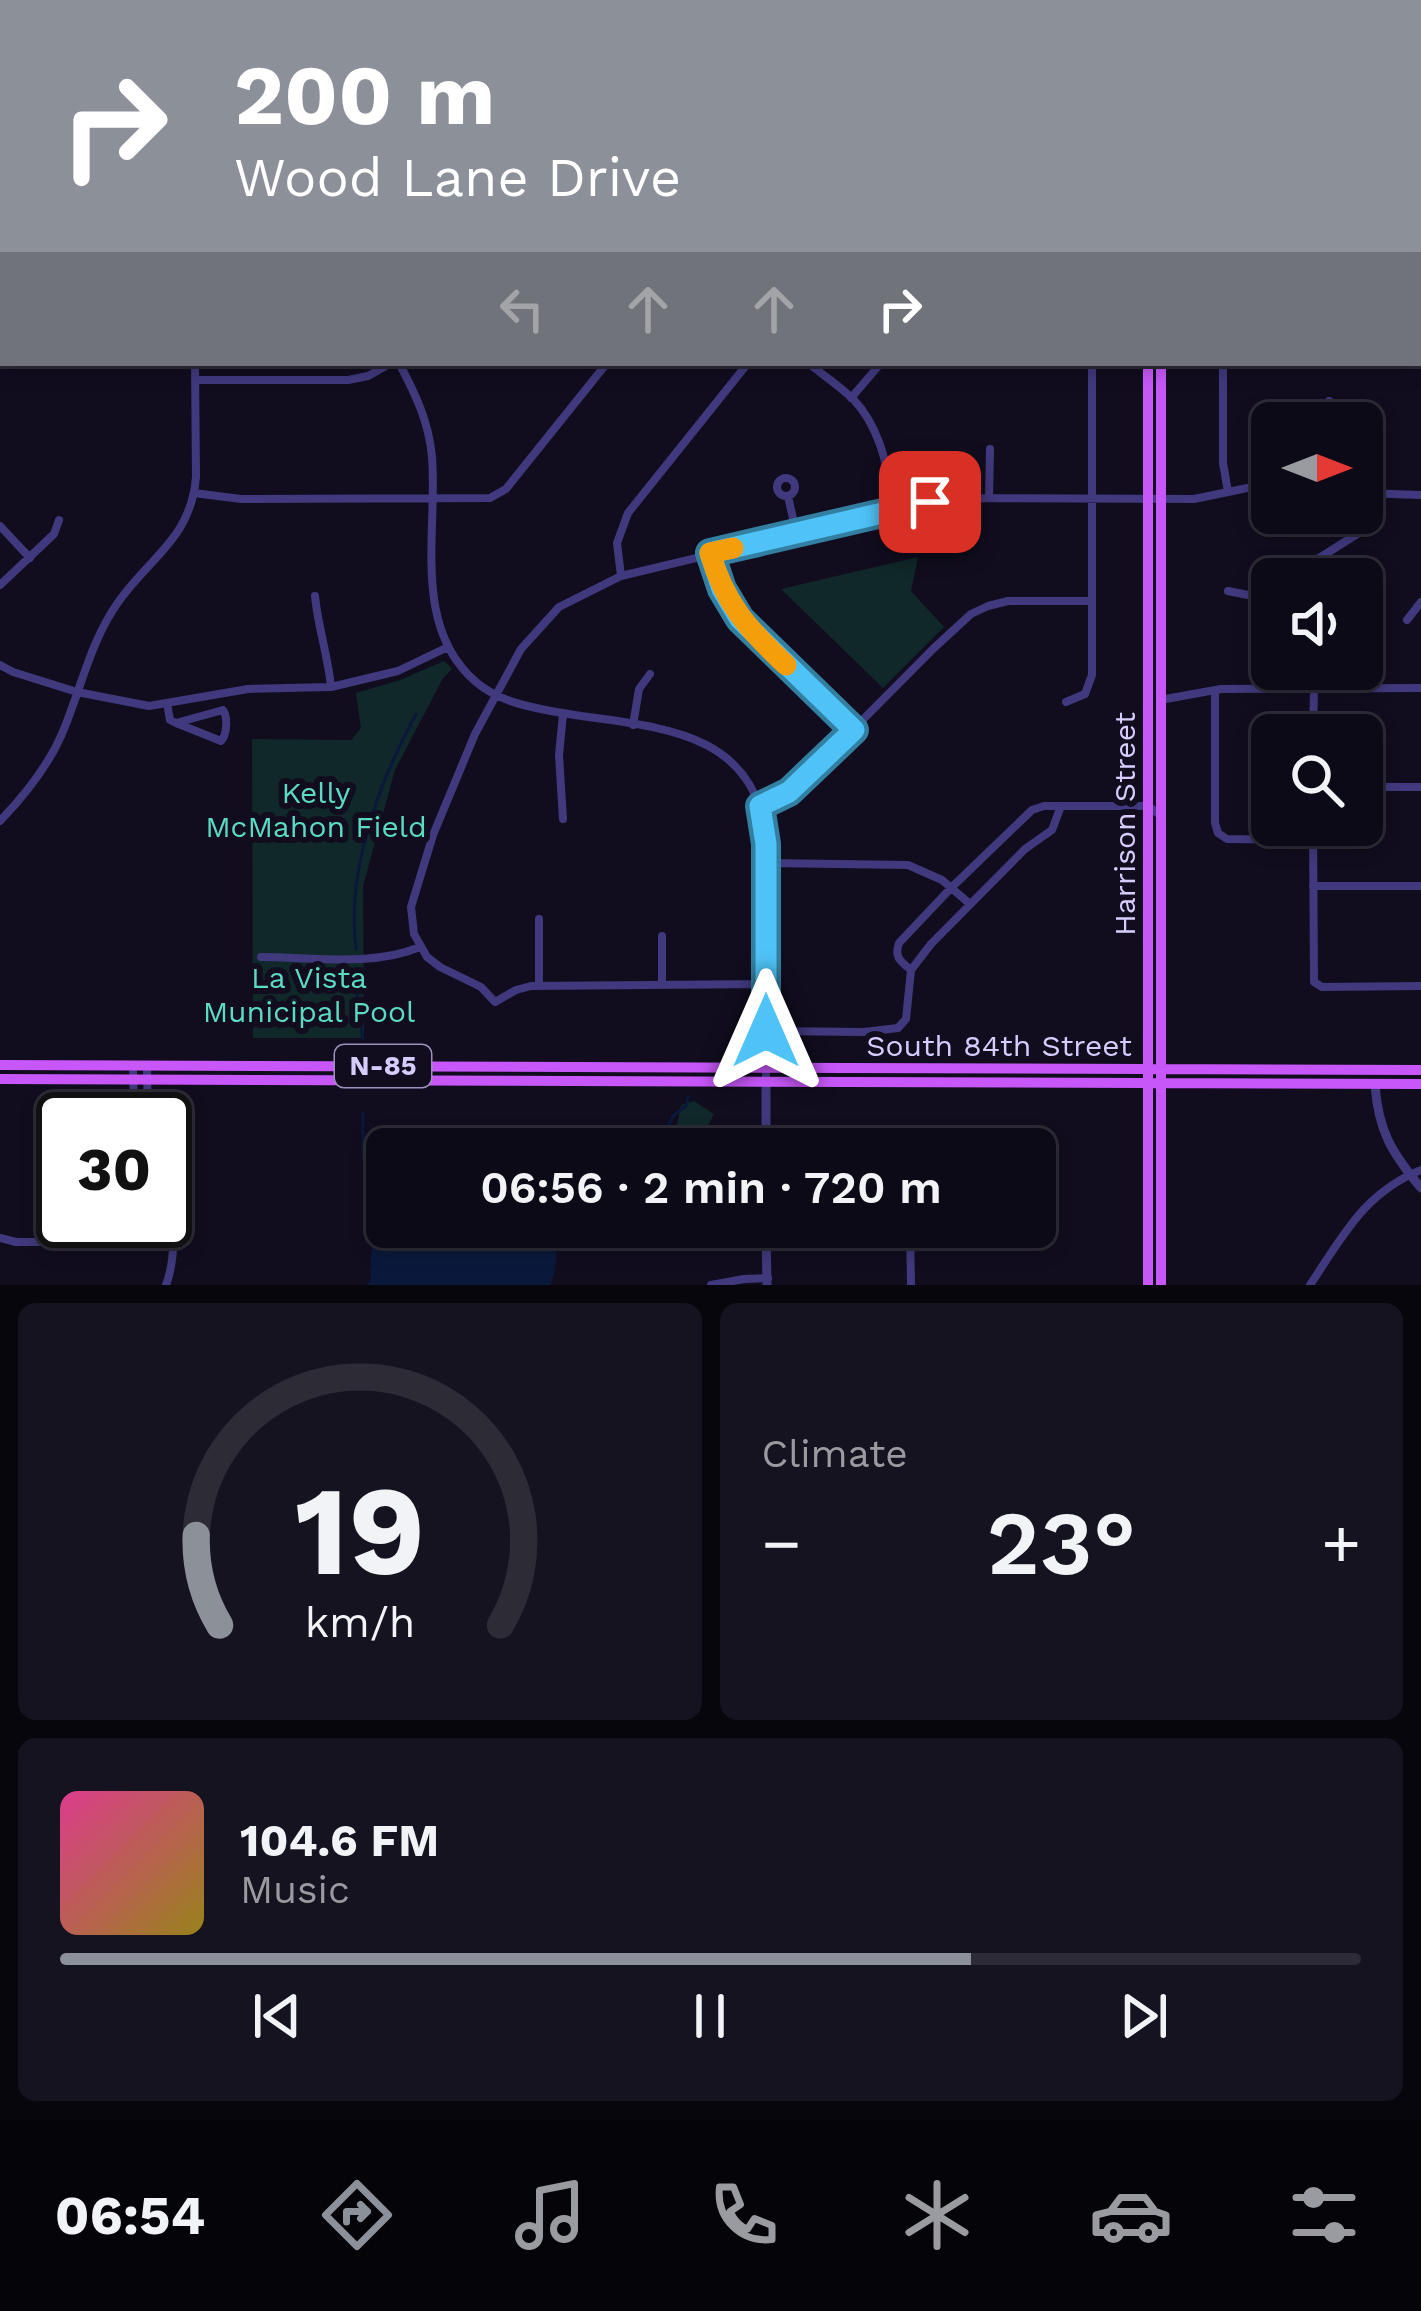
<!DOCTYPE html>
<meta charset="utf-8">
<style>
body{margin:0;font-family:"Work Sans",sans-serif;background:#161320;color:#f1f3f6;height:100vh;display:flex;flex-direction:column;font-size:45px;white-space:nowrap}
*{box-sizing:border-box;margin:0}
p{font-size:39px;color:#9a9aa1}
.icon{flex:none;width:66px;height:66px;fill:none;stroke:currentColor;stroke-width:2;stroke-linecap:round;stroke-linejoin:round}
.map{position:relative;height:1285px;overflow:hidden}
.side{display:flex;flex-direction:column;gap:18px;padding:18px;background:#07060d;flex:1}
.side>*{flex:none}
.hud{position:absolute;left:0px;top:0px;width:1422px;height:366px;box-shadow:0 6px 18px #0003,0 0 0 3px #2d2b36;background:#8c9099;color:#fff;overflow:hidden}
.needle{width:78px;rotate:90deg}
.fabs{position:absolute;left:1251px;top:402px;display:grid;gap:24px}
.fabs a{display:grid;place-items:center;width:132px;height:132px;border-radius:18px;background:#0d0a17;box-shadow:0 6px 18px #0003,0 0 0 3px #2d2b36;font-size:60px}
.speed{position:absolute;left:36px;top:1092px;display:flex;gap:24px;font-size:60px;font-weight:700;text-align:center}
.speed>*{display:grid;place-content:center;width:156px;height:156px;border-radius:50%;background:#0d0a17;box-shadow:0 6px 18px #0003,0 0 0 3px #2d2b36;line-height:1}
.speed .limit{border:6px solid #111;border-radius:18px;background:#fff;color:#111}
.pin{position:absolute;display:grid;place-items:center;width:102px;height:102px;color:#fff;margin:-51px;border-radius:24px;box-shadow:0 6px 18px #0006}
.me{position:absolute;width:132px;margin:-66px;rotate:0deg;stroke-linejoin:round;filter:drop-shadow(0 0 9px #0008)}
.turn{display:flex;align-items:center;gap:42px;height:252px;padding:0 36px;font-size:54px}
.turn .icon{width:156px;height:156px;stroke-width:2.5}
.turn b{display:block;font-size:84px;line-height:102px}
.lanes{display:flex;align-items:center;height:114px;padding:0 36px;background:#0003;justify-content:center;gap:60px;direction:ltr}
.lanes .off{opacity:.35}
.big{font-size:90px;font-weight:600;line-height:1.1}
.side .tile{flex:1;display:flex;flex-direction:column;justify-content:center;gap:18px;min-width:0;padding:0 42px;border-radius:18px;background:#161320}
.side .dial{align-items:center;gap:0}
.dial svg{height:312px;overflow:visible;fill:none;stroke:#2d2b36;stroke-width:7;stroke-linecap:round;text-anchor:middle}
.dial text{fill:#f1f3f6;stroke:none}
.song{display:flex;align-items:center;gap:36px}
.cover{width:144px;height:144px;border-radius:18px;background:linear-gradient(135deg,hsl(330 70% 55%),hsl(50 70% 35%))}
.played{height:12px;border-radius:6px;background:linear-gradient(90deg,#8c9099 70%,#2d2b36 70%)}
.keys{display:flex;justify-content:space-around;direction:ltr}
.heat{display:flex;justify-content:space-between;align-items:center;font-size:66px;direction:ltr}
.side .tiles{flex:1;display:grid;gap:18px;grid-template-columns:1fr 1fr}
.tile:last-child{grid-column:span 2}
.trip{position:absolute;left:366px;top:1128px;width:690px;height:120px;border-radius:18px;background:#0d0a17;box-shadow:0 6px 18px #0003,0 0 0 3px #2d2b36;font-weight:600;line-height:120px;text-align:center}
.tab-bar{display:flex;height:192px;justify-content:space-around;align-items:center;background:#050409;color:#9a9aa1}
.tab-bar .icon{width:84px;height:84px}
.tab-bar .current{color:#8c9099}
.tab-bar b{font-size:54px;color:#f1f3f6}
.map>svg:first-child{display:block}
.green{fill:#102829}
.water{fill:#0a193b}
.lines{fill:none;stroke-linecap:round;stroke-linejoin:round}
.stream{stroke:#0a193b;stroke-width:3}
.minor{stroke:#40397d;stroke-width:8}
.tertiary{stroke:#40397d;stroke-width:9}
.primary{stroke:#c857fa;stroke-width:10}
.route-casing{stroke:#337fa1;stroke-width:30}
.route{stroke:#4fc3f7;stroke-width:21}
.slow{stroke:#f59e0b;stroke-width:21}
.labels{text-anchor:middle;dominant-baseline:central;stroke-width:12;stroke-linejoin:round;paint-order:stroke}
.shield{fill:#110d1f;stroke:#9b93bb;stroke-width:3}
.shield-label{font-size:27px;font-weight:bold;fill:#d6cdfe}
.park-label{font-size:30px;fill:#5cdbc3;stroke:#110d1f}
.street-label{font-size:30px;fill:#d6cdfe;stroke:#110d1f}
</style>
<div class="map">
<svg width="1421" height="1285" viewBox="0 0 1421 1285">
<rect width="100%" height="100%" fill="#110d1f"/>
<path class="green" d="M918,557L911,591L944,627L883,688L781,589Z
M444,661L452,669L443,678L395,770L363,886L364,1038H253L252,739L351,740L361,728L356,693L400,680Z
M694,1101L714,1114L708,1126L705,1139L714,1149H677L674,1140L681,1105Z"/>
<path class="water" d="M382,1218L386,1243C394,1238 402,1231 411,1228C421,1225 447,1224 458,1228C468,1232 471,1237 483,1237C505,1237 551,1212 556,1249C557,1261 555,1275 550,1285H367L371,1279C369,1258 373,1240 378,1219Z"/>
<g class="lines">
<path class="stream" d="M356,949C346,871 379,782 416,714
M357,968V996L363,1039
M363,1113V1156L374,1197L375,1229
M654,1149L661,1141L673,1116L687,1105L688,1097
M462,1229L474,1227"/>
<path class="minor" d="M24,0L28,3
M181,0V3
M556,0V3
M653,0V3
M1378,0L1382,3
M305,3V0
M749,3V0
M1081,3V0
M1223,3V0
M1339,3L1341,0
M1419,32L1421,34
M0,68L3,63
M1419,123H1421
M0,258L3,257
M1419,322H1421
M399,363C415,393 429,422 432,457C438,531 411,626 476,682C497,700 524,706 551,711C640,728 751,720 766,835V1081
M808,363C823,375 840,386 854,400C882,430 887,470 896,508
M1223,363V463L1228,492
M195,380H348L368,376L391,363
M851,398L881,363
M1327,423L1329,401
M777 487a9 9 0 1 1 18 0a9 9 0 1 1-18 0Z
M194,493L241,499L490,498L506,489L607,363
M1362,493L1421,495
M788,496L796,532
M989,498L990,449
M0,526L30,558
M710,553L722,588L741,619L853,730
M621,576L617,543L628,513L748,363
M1286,579L1362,531L1368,518L1372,494
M0,585L54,534L59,520
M1228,591L1253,596L1272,587
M315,596C318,627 328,656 331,687
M1407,620L1421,602
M0,665L13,672L77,692L149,706L248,689L331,687L398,671L448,647
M1215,690V823L1218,833L1227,839L1313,840
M1160,700L1221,689L1421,688
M1066,702L1085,694L1092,675V363
M167,703L170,720L176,723
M223,710C228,717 227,735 221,741L176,723Z
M633,725L639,689L650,674
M1313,735L1314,689
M1362,787H1421
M760,806L789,792L803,780L934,648L971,614L988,606L1008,601H1092
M563,819L559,755L563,714
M0,821C26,794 50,764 64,729C82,685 91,640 119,601C151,556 191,538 196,477L195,363
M1313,825L1314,982L1322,987L1421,986
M766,863L908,865L942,880L970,904
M1313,886H1421
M261,957C312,957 372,967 420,947
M911,970C900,961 894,957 899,943L951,888L1032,810L1044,806H1148L1160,815
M766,984L531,986L516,990L495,1002L481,987L440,967L427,957L414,934L411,907L433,835L475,734L521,649L559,607L621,576L930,502L989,498L1194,499L1272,483
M539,985V919
M662,985V936
M766,1031L864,1032L898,1028L906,1019L911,970L931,944L1025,849L1052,830L1061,806
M133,1065L134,1119
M147,1065L148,1119
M165,1193C177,1216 175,1261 166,1285
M910,1227L911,1285
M0,1238L16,1242H172
M711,1285L744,1279L768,1278
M1310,1285C1343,1236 1364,1193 1421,1170"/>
<path class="tertiary" d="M1419,194H1421
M1375,1084C1378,1131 1392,1153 1421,1188
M766,1149V1081
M766,1227L767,1285"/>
<path class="primary" d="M1148,0V3
M1161,0V3
M1148,363V1285
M1161,363V1285
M0,1065L1421,1070
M0,1079L1421,1084"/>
</g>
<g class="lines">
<defs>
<path id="route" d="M766,1031V844L760,806L789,792L854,730L740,619L722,589L710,553L930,502"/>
</defs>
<use href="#route" class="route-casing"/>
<use href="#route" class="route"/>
<path class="slow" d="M733,548L710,553C725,604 748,629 786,665"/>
</g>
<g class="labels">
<rect class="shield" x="335" y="1045" width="96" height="42" rx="9"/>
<g class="shield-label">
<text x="383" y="1066">N-85</text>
</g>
<g class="park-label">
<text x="316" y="792">Kelly<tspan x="316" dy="34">McMahon Field</tspan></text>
<text x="309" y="977">La Vista<tspan x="309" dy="34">Municipal Pool</tspan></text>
</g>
<g class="street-label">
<text transform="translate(1124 824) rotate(-90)">Harrison Street</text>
<text x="999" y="1045">South 84th Street</text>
</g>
</g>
</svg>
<div class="fabs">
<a><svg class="needle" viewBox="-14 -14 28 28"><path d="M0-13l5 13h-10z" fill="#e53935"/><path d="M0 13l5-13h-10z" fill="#9a9aa1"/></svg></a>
<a><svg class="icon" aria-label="sound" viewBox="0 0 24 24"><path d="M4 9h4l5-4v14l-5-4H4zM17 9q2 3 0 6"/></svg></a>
<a><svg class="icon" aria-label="search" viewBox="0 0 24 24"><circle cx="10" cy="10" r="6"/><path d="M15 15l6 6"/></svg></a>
</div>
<div class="speed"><div class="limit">30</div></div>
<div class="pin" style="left:930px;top:502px;background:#d93025"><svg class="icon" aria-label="arrive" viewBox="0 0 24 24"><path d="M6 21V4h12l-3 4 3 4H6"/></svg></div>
<svg class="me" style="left:766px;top:1031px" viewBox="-20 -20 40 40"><path d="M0-17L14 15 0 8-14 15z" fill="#4fc3f7" stroke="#fff" stroke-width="4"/></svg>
<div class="trip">06:56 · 2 min · 720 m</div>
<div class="hud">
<div class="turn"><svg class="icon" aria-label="right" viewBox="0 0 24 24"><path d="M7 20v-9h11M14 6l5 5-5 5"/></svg><div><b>200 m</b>Wood Lane Drive</div></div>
<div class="lanes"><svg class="icon off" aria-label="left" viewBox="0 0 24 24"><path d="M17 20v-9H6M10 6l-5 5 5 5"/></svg><svg class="icon off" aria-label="ahead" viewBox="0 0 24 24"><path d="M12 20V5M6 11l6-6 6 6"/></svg><svg class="icon off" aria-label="ahead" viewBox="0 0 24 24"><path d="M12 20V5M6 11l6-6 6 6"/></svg><svg class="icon" aria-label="right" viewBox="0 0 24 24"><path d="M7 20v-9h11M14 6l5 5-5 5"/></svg></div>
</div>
</div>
<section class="side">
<div class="tiles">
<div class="tile dial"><svg viewBox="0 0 100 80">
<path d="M14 69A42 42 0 1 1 86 69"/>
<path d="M14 69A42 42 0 0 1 8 46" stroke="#8c9099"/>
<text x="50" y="56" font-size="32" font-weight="700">19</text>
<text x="50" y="72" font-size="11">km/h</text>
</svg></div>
<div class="tile"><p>Climate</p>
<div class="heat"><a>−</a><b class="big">23°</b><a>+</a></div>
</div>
<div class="tile">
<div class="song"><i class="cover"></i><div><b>104.6 FM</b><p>Music</p></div></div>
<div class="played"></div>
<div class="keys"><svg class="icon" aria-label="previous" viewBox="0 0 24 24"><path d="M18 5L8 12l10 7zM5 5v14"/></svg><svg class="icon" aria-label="pause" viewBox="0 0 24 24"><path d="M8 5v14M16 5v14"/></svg><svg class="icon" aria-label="next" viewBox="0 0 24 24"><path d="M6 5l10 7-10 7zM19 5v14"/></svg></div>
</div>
</div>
</section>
<nav class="tab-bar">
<b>06:54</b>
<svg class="icon current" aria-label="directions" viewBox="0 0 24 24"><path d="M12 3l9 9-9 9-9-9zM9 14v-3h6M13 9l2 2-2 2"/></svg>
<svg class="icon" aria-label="music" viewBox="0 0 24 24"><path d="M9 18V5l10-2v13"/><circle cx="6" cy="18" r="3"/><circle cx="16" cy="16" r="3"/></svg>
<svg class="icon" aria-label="phone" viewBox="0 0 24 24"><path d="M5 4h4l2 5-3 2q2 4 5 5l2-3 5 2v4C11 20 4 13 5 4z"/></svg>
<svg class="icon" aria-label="climate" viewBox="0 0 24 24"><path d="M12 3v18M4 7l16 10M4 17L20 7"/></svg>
<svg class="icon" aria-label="car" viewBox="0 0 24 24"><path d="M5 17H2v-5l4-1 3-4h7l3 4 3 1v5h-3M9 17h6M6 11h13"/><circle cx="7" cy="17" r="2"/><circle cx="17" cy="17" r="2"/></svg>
<svg class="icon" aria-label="filters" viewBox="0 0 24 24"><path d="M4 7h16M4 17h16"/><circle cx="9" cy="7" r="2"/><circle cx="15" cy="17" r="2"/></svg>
</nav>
